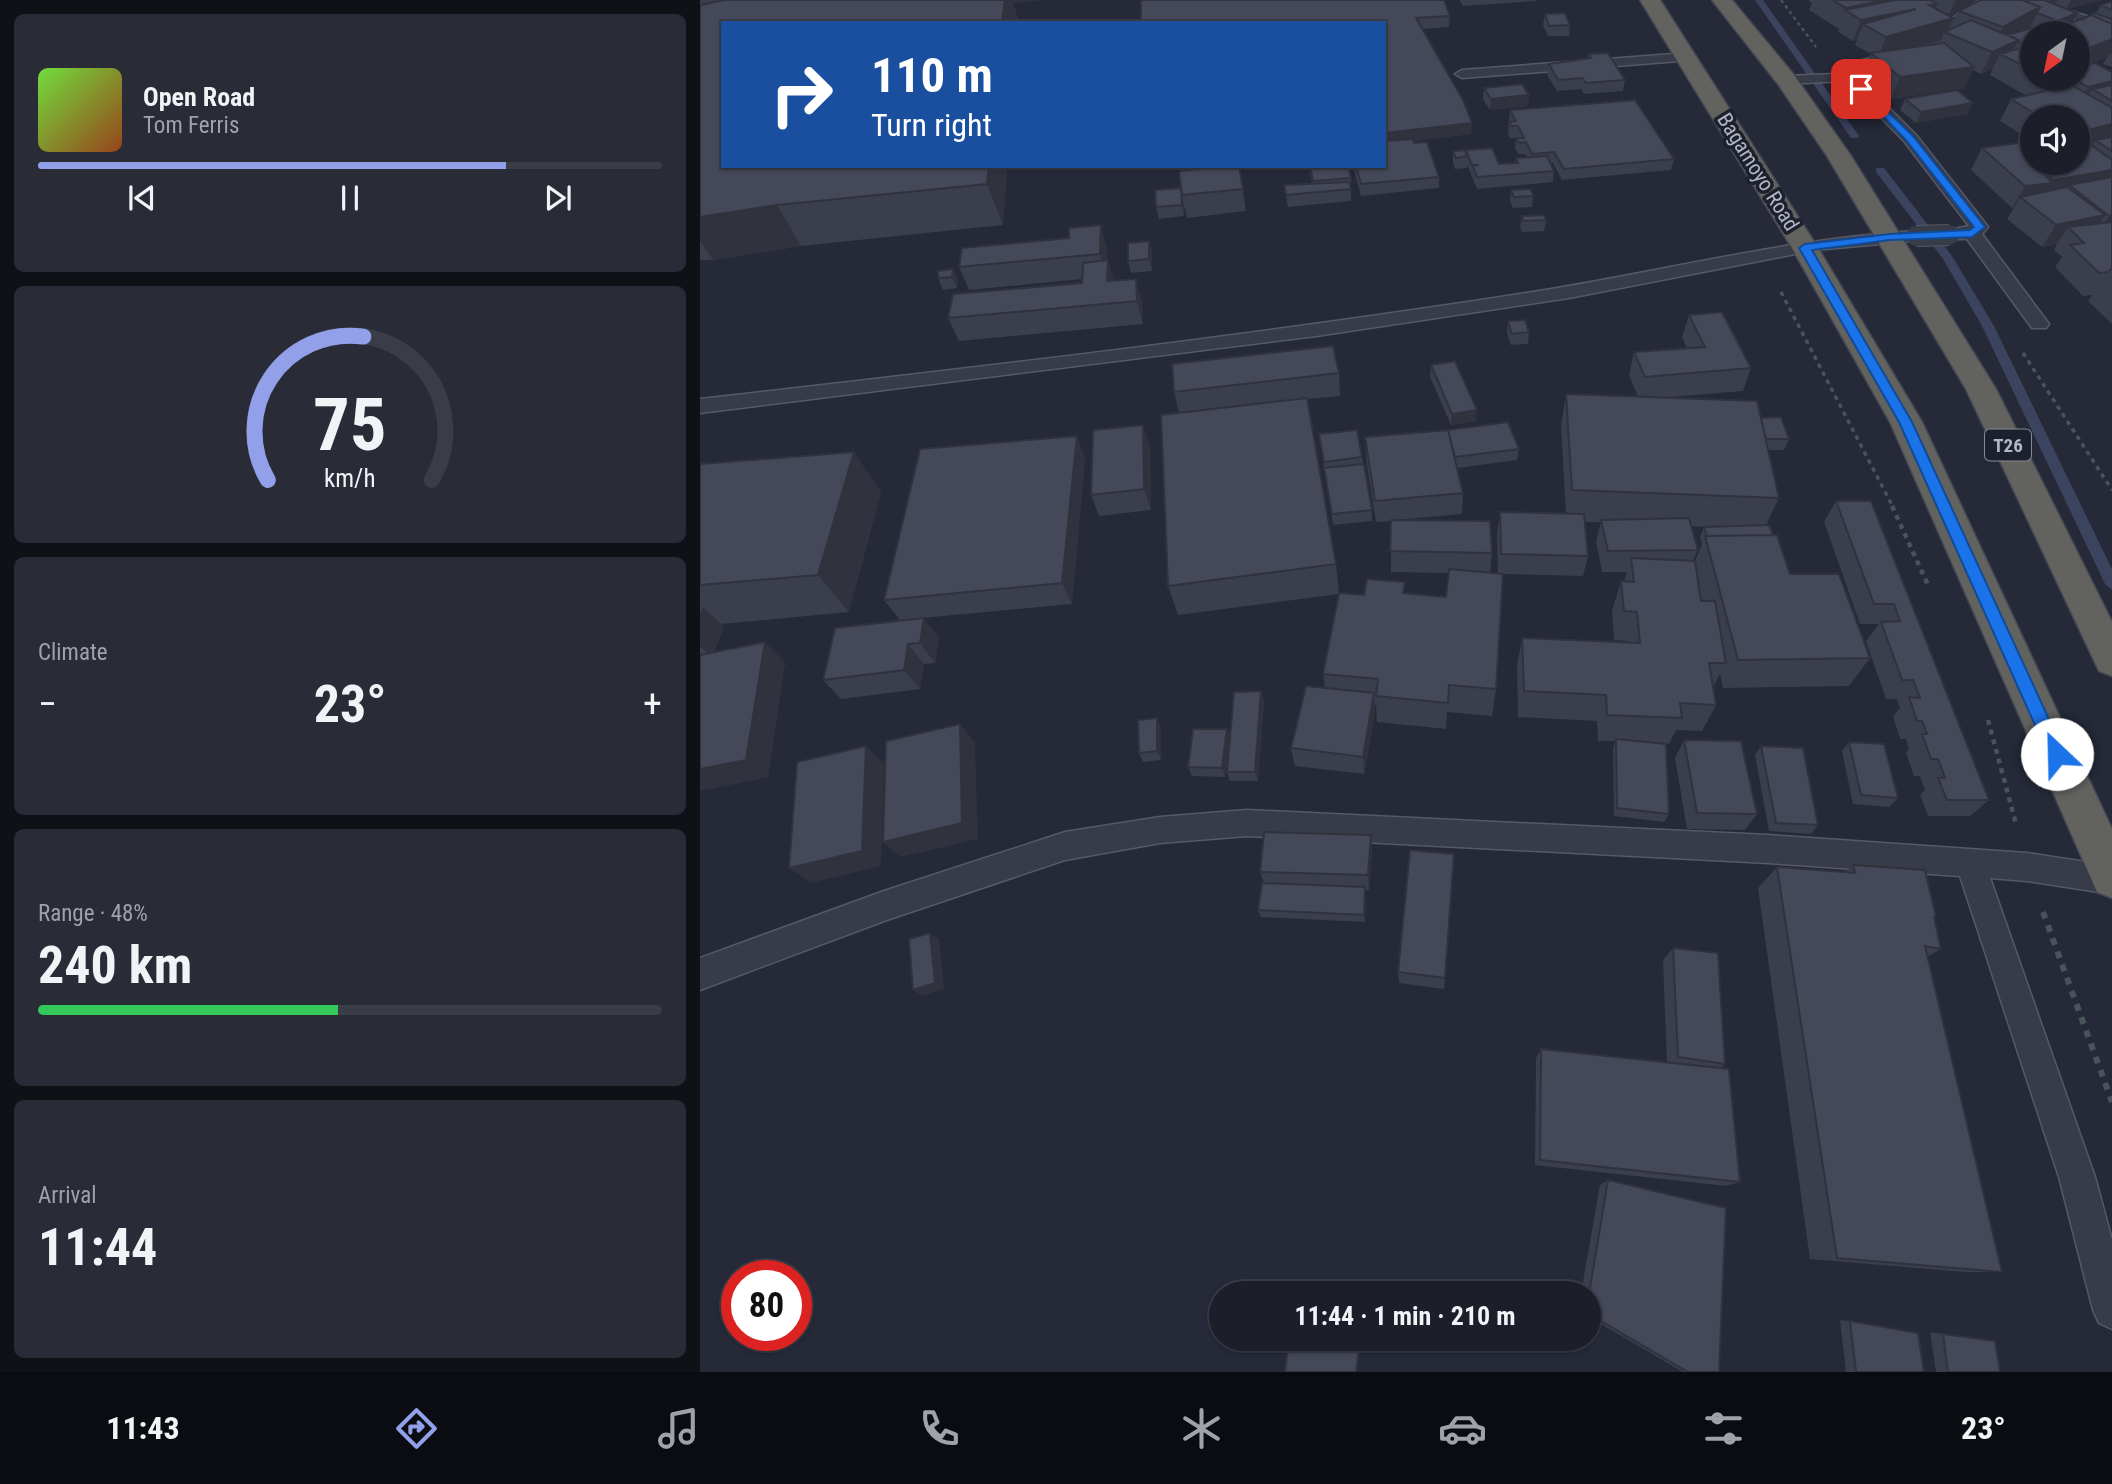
<!DOCTYPE html>
<meta charset="utf-8">
<style>
body{margin:0;font-family:"Roboto Condensed",sans-serif;background:#292c36;color:#f1f3f6;height:100vh;display:flex;flex-direction:column;font-size:26px;white-space:nowrap}
*{box-sizing:border-box;margin:0}
p{font-size:23px;color:#a0a2a8}
.icon{flex:none;width:38px;height:38px;fill:none;stroke:currentColor;stroke-width:2;stroke-linecap:round;stroke-linejoin:round}
.map{position:relative;flex:1;overflow:hidden}
.side{display:flex;flex-direction:column;gap:14px;padding:14px;background:#0f1117;width:700px}
.side>*{flex:none}
.hud{position:absolute;left:21px;top:21px;width:665px;height:147px;border-radius:0px;box-shadow:0 2px 5px #0004,0 0 0 2px #3a3d47;background:#1a4fa0;color:#fff;overflow:hidden}
.needle{width:46px;rotate:213deg}
.controls{position:absolute;left:1320px;top:21px;display:grid;gap:14px}
.controls a{display:grid;place-items:center;width:70px;height:70px;border-radius:50%;background:#1c1f2a;box-shadow:0 2px 5px #0004,0 0 0 2px #3a3d47;font-size:35px}
.speed{position:absolute;left:21px;top:1260px;display:flex;gap:14px;font-size:35px;font-weight:700;text-align:center}
.speed>*{display:grid;place-content:center;width:91px;height:91px;border-radius:50%;background:#1c1f2a;box-shadow:0 2px 5px #0004,0 0 0 2px #3a3d47;line-height:1}
.speed .limit{border:10px solid #d22;background:#fff;color:#111}
.pin{position:absolute;display:grid;place-items:center;width:60px;height:60px;color:#fff;margin:-30px;border-radius:14px;box-shadow:0 4px 10px #0006}
.me{position:absolute;width:77px;margin:-38px;rotate:336deg;stroke-linejoin:round;filter:drop-shadow(0 0 5px #0008)}
.turn{display:flex;align-items:center;gap:24px;height:147px;padding:0 35px;font-size:32px}
.turn .icon{width:91px;height:91px;stroke-width:2.5}
.turn b{display:block;font-size:49px;line-height:60px}
.big{font-size:52px;font-weight:700;line-height:1.1}
.side .widget{flex:1;display:flex;flex-direction:column;justify-content:center;gap:10px;min-width:0;padding:0 24px;border-radius:10px;background:#292c36}
.side .dial{align-items:center;gap:0}
.dial svg{height:182px;overflow:visible;fill:none;stroke:#3a3d47;stroke-width:7;stroke-linecap:round;text-anchor:middle}
.dial text{fill:#f1f3f6;stroke:none}
.song{display:flex;align-items:center;gap:21px}
.cover{width:84px;height:84px;border-radius:10px;background:linear-gradient(135deg,hsl(100 70% 55%),hsl(20 70% 35%))}
.played{height:7px;border-radius:4px;background:linear-gradient(90deg,#92a0ea 75%,#3a3d47 75%)}
.keys{display:flex;justify-content:space-around;direction:ltr}
.heat{display:flex;justify-content:space-between;align-items:center;font-size:38px;direction:ltr}
.charge{height:10px;border-radius:5px;background:linear-gradient(90deg,#34c759 48%,#3a3d47 0)}
.trip{position:absolute;left:509px;top:1281px;width:392px;height:70px;border-radius:35px;background:#1c1f2a;box-shadow:0 2px 5px #0004,0 0 0 2px #3a3d47;font-weight:700;line-height:70px;text-align:center}
.tabs{display:flex;height:112px;justify-content:space-around;align-items:center;background:#0b0c11;color:#a0a2a8}
.tabs .icon{width:49px;height:49px}
.tabs .on{color:#92a0ea}
.tabs b{font-size:32px;color:#f1f3f6}
main{display:flex;flex:1;min-height:0}
.map>svg:first-child{display:block}
.lines{fill:none;stroke-linecap:round;stroke-linejoin:round}
.stream{fill:#3c435f;fill-rule:evenodd}
.service-casing{stroke:#565966;stroke-width:3}
.trunk-casing{stroke:#434653;stroke-width:3}
.path-far3{stroke:#48545a;stroke-width:2.5;stroke-dasharray:3.5 3.5;stroke-linecap:butt}
.path-far2{stroke:#48545a;stroke-width:3.5;stroke-dasharray:4.5 4.5;stroke-linecap:butt}
.path-far1{stroke:#48545a;stroke-width:4.5;stroke-dasharray:5 5;stroke-linecap:butt}
.path{stroke:#48545a;stroke-width:6;stroke-dasharray:7 7;stroke-linecap:butt}
.service{fill:#383b48;fill-rule:evenodd}
.trunk{fill:#62625f;fill-rule:evenodd}
.service-bridge-casing{stroke:#565966;stroke-width:22;stroke-linecap:butt}
.service-bridge{stroke:#383b48;stroke-width:20}
.wall{fill:#3a3e4d;fill-rule:evenodd}
.shaded-wall{fill:#30323e}
.building{fill:#444859;stroke:#30323e;stroke-width:2}
.route{fill:#1a73e8;stroke:#114b97;stroke-width:2}
.labels{text-anchor:middle;dominant-baseline:central;stroke-width:7;stroke-linejoin:round;paint-order:stroke}
.shield{fill:#1d202d;stroke:#868997;stroke-width:2}
.shield-label{font-size:19px;font-weight:bold;fill:#b3b6c4}
.street-label{font-size:21px;fill:#b3b6c4;stroke:#1d202d}
</style>
<main>
<section class="side">
<div class="widget">
<div class="song"><i class="cover"></i><div><b>Open Road</b><p>Tom Ferris</p></div></div>
<div class="played"></div>
<div class="keys"><svg class="icon" aria-label="previous" viewBox="0 0 24 24"><path d="M18 5L8 12l10 7zM5 5v14"/></svg><svg class="icon" aria-label="pause" viewBox="0 0 24 24"><path d="M8 5v14M16 5v14"/></svg><svg class="icon" aria-label="next" viewBox="0 0 24 24"><path d="M6 5l10 7-10 7zM19 5v14"/></svg></div>
</div>
<div class="widget dial"><svg viewBox="0 0 100 80">
<path d="M14 69A42 42 0 1 1 86 69"/>
<path d="M14 69A42 42 0 0 1 56 6" stroke="#92a0ea"/>
<text x="50" y="56" font-size="32" font-weight="700">75</text>
<text x="50" y="72" font-size="11">km/h</text>
</svg></div>
<div class="widget"><p>Climate</p>
<div class="heat"><a>−</a><b class="big">23°</b><a>+</a></div>
</div>
<div class="widget"><p>Range · 48%</p><b class="big">240 km</b><div class="charge"></div></div>
<div class="widget"><p>Arrival</p><b class="big">11:44</b></div>
</section>
<div class="map">
<svg width="1412" height="1372" viewBox="0 0 1412 1372">
<rect width="100%" height="100%" fill="#252938"/>
<g class="lines">
<path class="stream" d="M1055,0H1063L1159,136L1157,138H1151Z
M1176,168H1184L1252,256L1294,326L1412,569V590L1405,584L1282,326L1243,259L1176,172Z"/>
<defs>
<path id="service" d="M1279,0H1297L1262,24L1248,46L1154,73L1216,135L1285,223L1288,227L1282,234L1349,324L1346,328H1332L1267,239H1243L1240,235L1243,231L1269,226L1204,141L1145,81L1086,84L1079,80L1086,76L1135,74L1148,64L1238,40L1242,36L1241,31L1257,14Z
M1315,0H1336L1412,24V32Z
M987,53L992,54L994,57L992,60L762,78L755,74L762,70Z
M1216,231L1222,232L1225,236L1222,240L1116,250L869,298L616,336L0,413V399C274,368 548,336 820,294C953,274 1082,239 1216,231Z
M547,810L1068,835L1327,853L1412,866V894L1327,881L1290,878L1395,1177L1412,1240V1329L1399,1323L1393,1310L1359,1177L1260,876L1068,863L547,836L460,843L365,860L184,921L0,990V958L184,891L365,832L460,817Z"/>
<path id="trunk" d="M940,0H960L1118,248L1222,422L1412,829V898L1397,892L1190,422L1092,248Z
M1012,0H1032L1094,75L1151,156L1296,389L1412,622V676L1399,671L1266,389L1127,156L1078,84Z"/>
</defs>
<use href="#service" class="service-casing"/>
<use href="#trunk" class="trunk-casing"/>
<path class="path-far3" d="M1081,0L1116,47"/>
<path class="path-far2" d="M1081,292L1193,507
M1323,353L1412,490"/>
<path class="path-far1" d="M1192,506L1228,585
M1288,720L1316,824"/>
<path class="path" d="M1343,912L1412,1102"/>
<use href="#service" class="service"/>
<use href="#trunk" class="trunk"/>
<defs>
<path id="service-bridge" d="M1216,236L1249,235"/>
</defs>
<use href="#service-bridge" class="service-bridge-casing"/>
<use href="#service-bridge" class="service-bridge"/>
</g>
<path class="wall" d="M0,0H341L313,3L318,19L303,225L101,246L13,260H0Z
M441,0L750,16L749,27L722,29L771,134L713,141L739,177V188L661,196L653,166H684Z
M760,0H837L836,1L763,6Z
M1108,0H1273L1262,9L1280,0H1403L1367,9L1377,13L1372,23L1396,13L1401,5L1412,1V67L1403,64L1407,57L1391,64L1412,72V324L1388,301L1392,295L1383,296L1355,267L1362,257L1354,250L1357,244L1342,247L1307,219L1314,208H1312L1271,170L1282,148L1332,141L1300,121L1311,99L1327,96L1290,75L1293,68L1281,74L1273,70L1264,88L1191,99L1163,75L1171,54L1155,45L1157,40L1153,41L1138,32L1139,29L1109,10L1112,3ZM1258,12L1250,29L1247,31L1252,17ZM1332,33H1377V79H1332ZM1241,40L1239,44L1215,47ZM1332,117H1377V163H1332Z
M845,14L870,25L869,36H848L843,25Z
M888,54L925,80L923,91L884,94L881,89L857,91L847,75L849,64L888,59Z
M784,88L829,95L828,106L790,110L783,99Z
M1205,99L1268,114L1216,123L1200,110Z
M810,110L974,159L971,170L862,180L853,163H851L854,171L853,182L777,189L767,164V168L755,169L753,163V151L766,154V150L799,164L815,163L816,158H827L825,154H818L815,149L816,138H818H810L808,133Z
M539,166L546,211L487,218L483,202L484,216L459,219L456,207L481,188Z
M609,166H648L651,178V201L588,207L584,185L612,184Z
M811,190L833,196L832,207L813,208L810,201Z
M822,216L846,220L844,231L822,232L820,227Z
M449,241L452,253V271L431,273L428,261Z
M407,248V261L414,281L442,301L443,324L259,341L248,318L382,283V279L269,290L259,267Z
M253,269L258,281L257,288L243,290L238,278Z
M989,315L1051,368L1043,391L958,398L1061,418L1089,439L1084,450H1068L1079,498L1066,525L1073,535L1090,574L1170,658L1149,686L1023,688L1020,674L1013,687L1016,705L1002,731L976,730L969,744L952,743L969,814L964,822L914,816L913,748L915,741H898L897,721L818,717L817,666L822,638L927,643V641L914,640L912,611L921,581H924L927,572H902L896,541L901,522H885L888,556L883,576L803,574L796,689L792,716L747,712L746,729L677,722L676,705H674L675,712L664,774L595,766L591,748L625,688L623,674L639,594L478,615L468,586L479,413L474,392L639,373L640,396L607,399L636,564L639,593L664,595L705,593L746,597L748,573L691,572V521L676,522L666,459L665,437L819,449L817,460L757,468L763,493L762,514L696,520L792,553L790,573L798,574L797,534L800,512L866,514L861,426L866,394L938,397L929,375L934,352L987,348L982,337ZM991,526L1007,527H1004L1000,537L1002,544L995,561L993,560L998,550Z
M808,321L829,332L828,344L811,345L807,333Z
M731,365L776,421L751,425L730,377Z
M443,425L450,447L451,510L399,516L391,495Z
M619,434L662,457L672,510V521L633,525Z
M385,458L372,604L200,620L184,600Z
M0,464L181,492L149,612L21,624L24,627L14,652L85,662L68,777L0,791Z
M1136,501H1171L1289,800L1270,816H1228L1220,795L1225,790L1220,776H1214L1206,752L1209,749L1206,739H1200L1193,716L1200,708L1197,699H1186L1166,641L1179,624H1160L1124,522Z
M135,628L239,638L235,663L224,664L220,689L141,699L123,680Z
M561,691L564,701L558,781H530L527,772Z
M461,727V760L443,762L439,753Z
M527,729L530,738L525,777L492,776L488,767Z
M984,740L1057,814L1045,830L987,829L975,758Z
M1149,742L1198,798L1189,807L1153,804L1142,751Z
M1061,746L1118,825L1111,834L1069,831L1055,755Z
M672,850L669,890H666L665,922L561,917L558,910L564,883L560,872Z
M1153,865L1236,917L1234,919L1241,949L1227,957L1302,1272H1264L1110,1259L1058,888L1077,867L1145,872Z
M973,948L1025,1064L1020,1068L1040,1182L1026,1186L835,1165L836,1058L841,1049L967,1062L963,960Z
M698,972L745,978L744,989L699,983Z
M908,1180L1019,1372H983L889,1317V1293H881L900,1185Z
M1140,1320L1150,1321L1224,1372H1146Z
M1230,1332L1243,1334L1300,1372H1236Z"/>
<path class="shaded-wall" d="M305,0H341L313,3L318,19V23H302Z
M1185,0H1210L1216,9L1163,24L1157,40L1153,41L1161,20L1146,11V8Z
M1257,0H1273L1260,11H1259L1251,18H1253L1246,33L1244,32L1241,40L1178,58L1186,37L1229,5L1237,4L1228,25L1247,19L1255,1Z
M1351,0H1358L1357,2L1348,5Z
M1371,0H1403L1366,9Z
M1340,7L1330,28L1293,48L1303,27Z
M1377,13L1372,24L1352,32L1358,21Z
M1412,39V54L1410,53L1407,57L1377,69V53Z
M1319,40L1309,58L1300,54L1293,68L1281,74L1292,52Z
M1274,67L1264,88L1191,99L1200,77Z
M1357,79H1375L1367,94L1340,102L1352,80Z
M1412,81V90L1392,89L1388,97L1381,98L1388,87Z
M829,95L828,106L790,110L791,99Z
M1273,103L1268,114L1216,123L1221,112Z
M772,123L771,134L684,144V133Z
M1412,124V142L1395,140L1391,148L1377,151V133Z
M289,166H307L303,225L287,184Z
M473,166H496L474,169Z
M1412,170V186L1369,185L1361,199L1320,197L1314,208H1312L1325,186L1353,183L1354,180Z
M481,188L483,202L484,216L482,205Z
M77,205L101,246L13,260L0,241V217Z
M1405,215L1390,238L1368,227L1357,244L1342,247L1356,225Z
M1412,215V235L1394,239L1409,216Z
M401,225L407,248V276L400,254Z
M449,241L452,253V271L449,259Z
M408,260L415,283L414,304L407,281Z
M253,269L258,281L257,288L252,277Z
M436,279L442,301L443,324L437,301Z
M777,410L776,421L751,425L752,414Z
M443,425L450,447L451,510L444,489Z
M377,436L385,458L372,604L362,583Z
M154,452L181,492L149,612L118,575Z
M3,607L24,627L12,657L0,646V614Z
M224,618L239,638L235,663L220,643Z
M65,642L85,662L68,777L0,791V769Z
M208,644L224,664L220,689L204,670Z
M561,691L564,701L558,781L555,772Z
M674,693L675,712L664,774L663,757Z
M457,718L461,727V760L457,751Z
M260,724L275,742L278,839L201,857L183,842Z
M527,729L530,738L525,777L522,768Z
M166,746L184,764L181,866L111,883L89,868Z
M671,835L672,850L669,890L668,875Z
M665,887L666,895L665,922L664,915Z
M230,933L239,939L244,989L222,996L213,990Z"/>
<path class="building" d="M24,0H305L302,23H23V166H289L287,184L77,205L0,217V5Z
M441,0H744L750,16L716,18L763,100L772,123L684,133V23H441Z
M1133,0H1185L1146,8Z
M1195,0H1230L1237,4L1229,5L1253,18L1186,37L1163,24L1216,9L1161,20L1145,10Z
M1280,0H1322L1340,7L1303,27L1259,11Z
M1323,0H1344L1377,13L1358,21L1337,13L1340,7Z
M1412,1V10L1401,5Z
M865,13L870,25L849,26L845,14Z
M1394,13L1412,19V24L1391,15L1381,20Z
M1391,15L1412,24V39L1377,53V33H1346Z
M1271,20L1319,40L1292,52L1244,32Z
M1337,26L1350,32L1346,33H1332V39L1328,45L1325,46L1318,42L1319,40L1307,35Z
M1244,43L1274,67L1200,77L1171,53Z
M1327,46L1332,48V70L1300,54Z
M908,53L925,80L886,83L882,78L858,80L849,64L891,58L888,54Z
M1395,63L1412,72V81L1388,87L1375,80L1377,79V76L1379,72L1377,71V67Z
M822,84L829,95L791,99L784,88Z
M1371,85L1412,108V124L1377,133V117H1340L1311,99Z
M1412,85V101L1392,89Z
M1257,90L1273,103L1221,112L1205,99Z
M935,100L974,159L864,169L854,152L832,154L826,142L819,143L816,138H824L818,126H811L809,122L816,121L810,110Z
M1377,135L1412,160V170L1354,180L1333,163H1377Z
M1412,137V151L1395,140Z
M712,139L714,143L727,142L739,177L661,184L656,166H684V141Z
M1332,141V162L1328,159L1353,183L1325,186L1282,148Z
M792,148L799,164L818,163L816,158L847,156L854,171L777,177L773,166L779,165H772L766,150Z
M765,150L767,156L756,158L753,151Z
M529,166H539L543,189L482,195L479,171Z
M610,166H648L651,178L613,181Z
M1412,177V215L1409,216L1369,185Z
M649,182L651,189L586,195L584,185Z
M1367,187L1405,215L1356,225L1320,197Z
M481,188L482,205L456,207L455,190Z
M831,189L833,196L814,197L811,190Z
M844,215L846,220L823,221L822,216Z
M1412,222V268L1408,272L1399,273L1370,245L1384,243L1368,227Z
M401,225L400,254L259,267L262,248L369,238V228Z
M449,241V259L428,261V243Z
M408,260L407,281L436,279L437,301L248,318L253,294L382,283L383,263Z
M253,269L252,277L238,278V271Z
M1022,312L1051,368L945,377L934,352L1005,347L989,315Z
M825,320L829,332L812,334L808,321Z
M633,346L639,373L474,392L472,364Z
M755,361L777,410L752,414L731,365Z
M866,394L1057,401L1079,498L872,490Z
M607,398L636,564L468,586L461,415Z
M1081,417L1089,439H1066L1061,418Z
M808,422L819,449L755,457L748,430Z
M443,425L444,489L391,495L393,430Z
M657,430L662,457L624,462L619,434Z
M748,430L763,493L675,501L665,437Z
M377,436L362,583L184,600L220,449Z
M154,452L118,575L0,585V464Z
M664,464L672,510L632,514L624,468Z
M1136,501H1171L1289,800H1247L1238,778H1245L1238,759H1231L1222,734H1227L1222,721H1217L1209,697L1220,698L1213,680H1202L1181,622L1200,621L1194,604H1174Z
M800,512L884,514L888,556L801,554Z
M989,518L998,550L908,551L901,520Z
M691,520L790,521L792,553L690,551Z
M1069,525L1073,535L1007,536L1004,527Z
M1077,535L1090,574H1139L1170,658L1038,660L1005,536Z
M931,558L995,561L1001,601H1015L1026,663H1009L1016,705L980,703L982,718L907,715L906,695L824,691L822,638L940,643L937,612L924,611L921,581L934,582Z
M749,569L803,574L796,689L749,685L748,703L676,696L678,679L623,674L639,593L664,595L667,579L705,582L703,593L746,597Z
M224,618L220,643L208,644L204,670L123,680L135,628Z
M65,642L46,760L0,769V655Z
M606,686L674,693L663,757L591,748Z
M561,691L555,772H527L534,692Z
M457,718V751L439,753L438,720Z
M260,724L262,823L183,842L186,741Z
M493,729H527L522,768L488,767Z
M916,739L966,744L969,814L917,808Z
M984,740L1041,741L1057,814L997,813Z
M1149,742L1184,744L1198,798L1161,795Z
M166,746L162,851L89,868L97,762Z
M1061,746L1103,748L1118,825L1076,823Z
M564,832L671,835L668,875L560,872Z
M710,850L754,854L745,978L698,972Z
M1153,865L1225,870L1236,917H1234L1241,949L1225,946L1302,1272L1137,1258L1077,867L1155,873Z
M562,883L665,887L664,915L558,910Z
M230,933L235,983L213,990L209,939Z
M973,948L1018,953L1025,1064L978,1057Z
M841,1049L1029,1069L1040,1182L840,1160Z
M908,1180L1026,1208L1019,1372H988L889,1314V1294Z
M1150,1321L1218,1333L1224,1372H1156Z
M1243,1334L1295,1341L1300,1372H1248Z
M589,1339H660L656,1372H585Z"/>
<path class="route" d="M1161,86L1213,136L1285,227L1272,237L1190,240L1112,250L1212,422L1365,754L1363,759L1357,762L1351,759L1348,754L1199,422L1099,248L1105,244L1190,234L1270,230L1274,227L1206,140L1158,90V87Z"/>
<g class="labels">
<rect class="shield" x="1285" y="429.5" width="46" height="31" rx="5"/>
<g class="shield-label">
<text x="1308" y="445">T26</text>
</g>
<g class="street-label">
<text transform="translate(1058 172) rotate(58)">Bagamoyo Road</text>
</g>
</g>
</svg>
<div class="controls">
<a><svg class="needle" viewBox="-14 -14 28 28"><path d="M0-13l5 13h-10z" fill="#e53935"/><path d="M0 13l5-13h-10z" fill="#a0a2a8"/></svg></a>
<a><svg class="icon" aria-label="sound" viewBox="0 0 24 24"><path d="M4 9h4l5-4v14l-5-4H4zM17 9q2 3 0 6"/></svg></a>
</div>
<div class="speed"><div class="limit">80</div></div>
<div class="pin" style="left:1161px;top:89px;background:#d93025"><svg class="icon" aria-label="arrive" viewBox="0 0 24 24"><path d="M6 21V4h12l-3 4 3 4H6"/></svg></div>
<svg class="me" style="left:1357px;top:754px" viewBox="-20 -20 40 40"><circle r="19" fill="#fff"/><path d="M0-13L10 11 0 6-10 11z" fill="#1a73e8"/></svg>
<div class="trip">11:44 · 1 min · 210 m</div>
<div class="hud">
<div class="turn"><svg class="icon" aria-label="right" viewBox="0 0 24 24"><path d="M7 20v-9h11M14 6l5 5-5 5"/></svg><div><b>110 m</b>Turn right</div></div>
</div>
</div>
</main>
<nav class="tabs">
<b>11:43</b>
<svg class="icon on" aria-label="directions" viewBox="0 0 24 24"><path d="M12 3l9 9-9 9-9-9zM9 14v-3h6M13 9l2 2-2 2"/></svg>
<svg class="icon" aria-label="music" viewBox="0 0 24 24"><path d="M9 18V5l10-2v13"/><circle cx="6" cy="18" r="3"/><circle cx="16" cy="16" r="3"/></svg>
<svg class="icon" aria-label="phone" viewBox="0 0 24 24"><path d="M5 4h4l2 5-3 2q2 4 5 5l2-3 5 2v4C11 20 4 13 5 4z"/></svg>
<svg class="icon" aria-label="climate" viewBox="0 0 24 24"><path d="M12 3v18M4 7l16 10M4 17L20 7"/></svg>
<svg class="icon" aria-label="car" viewBox="0 0 24 24"><path d="M5 17H2v-5l4-1 3-4h7l3 4 3 1v5h-3M9 17h6M6 11h13"/><circle cx="7" cy="17" r="2"/><circle cx="17" cy="17" r="2"/></svg>
<svg class="icon" aria-label="filters" viewBox="0 0 24 24"><path d="M4 7h16M4 17h16"/><circle cx="9" cy="7" r="2"/><circle cx="15" cy="17" r="2"/></svg>
<b>23°</b>
</nav>
